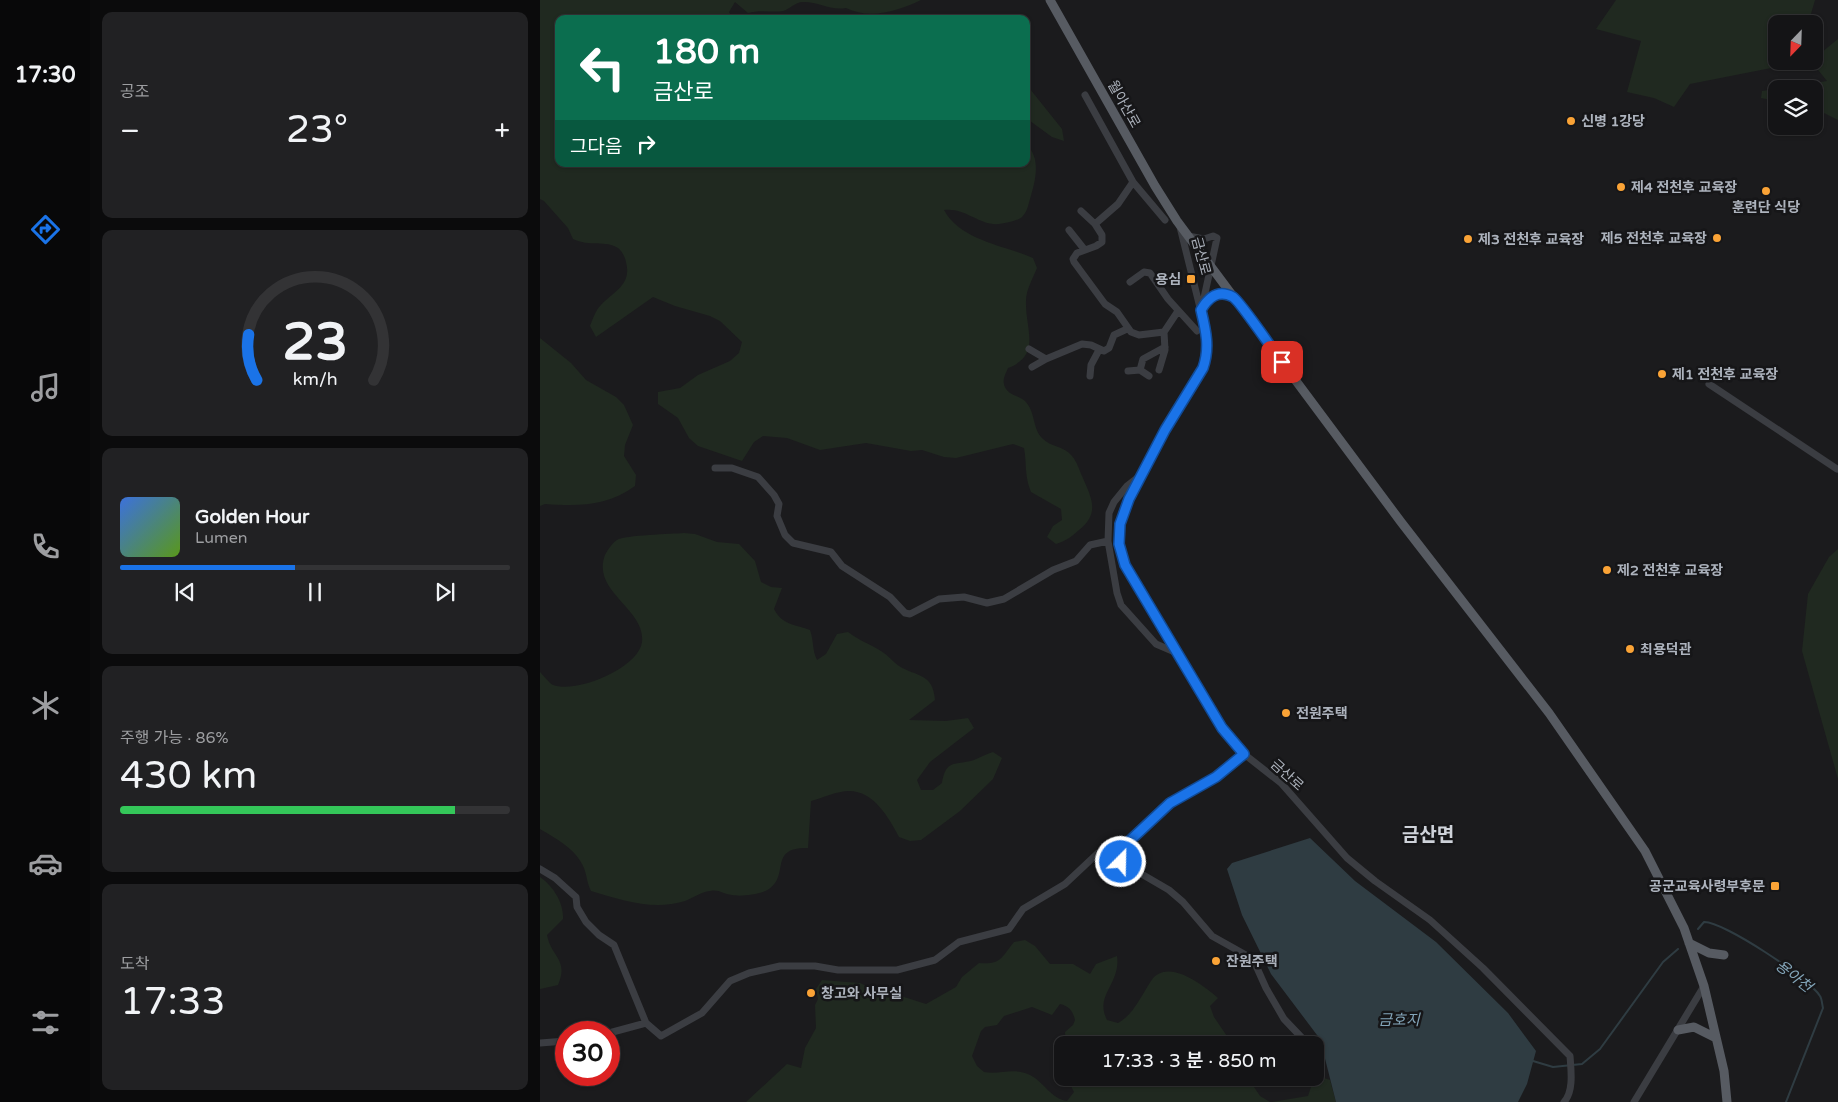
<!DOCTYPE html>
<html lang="ko">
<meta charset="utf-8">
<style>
body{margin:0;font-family:"Varela Round","Noto Sans KR",sans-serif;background:#212123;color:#f1f3f6;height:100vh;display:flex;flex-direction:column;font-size:19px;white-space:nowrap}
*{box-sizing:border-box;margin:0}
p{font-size:16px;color:#9d9ea1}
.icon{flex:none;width:28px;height:28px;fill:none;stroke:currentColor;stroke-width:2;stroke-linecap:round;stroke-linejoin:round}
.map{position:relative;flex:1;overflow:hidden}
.details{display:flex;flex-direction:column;gap:12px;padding:12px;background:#0b0b0c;width:450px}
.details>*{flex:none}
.hud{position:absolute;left:15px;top:15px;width:475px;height:152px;border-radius:10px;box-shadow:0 1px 4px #0004,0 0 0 1px #333335;background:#0b6e4f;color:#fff;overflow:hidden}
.needle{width:32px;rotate:203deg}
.buttons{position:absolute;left:1228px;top:15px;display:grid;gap:10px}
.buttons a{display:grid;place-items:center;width:55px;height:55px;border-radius:10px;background:#141416;box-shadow:0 1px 4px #0004,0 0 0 1px #333335;font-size:25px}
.speed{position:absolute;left:15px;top:1021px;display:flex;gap:10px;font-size:25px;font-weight:700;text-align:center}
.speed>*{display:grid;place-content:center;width:65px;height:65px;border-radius:50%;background:#141416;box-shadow:0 1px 4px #0004,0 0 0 1px #333335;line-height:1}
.speed .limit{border:8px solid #d22;background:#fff;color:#111}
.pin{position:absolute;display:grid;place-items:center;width:42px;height:42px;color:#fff;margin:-21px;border-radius:10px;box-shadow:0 2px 8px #0006}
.me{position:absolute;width:55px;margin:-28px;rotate:23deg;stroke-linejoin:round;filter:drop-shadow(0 0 4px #0008)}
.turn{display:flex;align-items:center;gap:18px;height:105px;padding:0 15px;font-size:22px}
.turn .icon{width:65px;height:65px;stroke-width:2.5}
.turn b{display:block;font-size:35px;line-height:42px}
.then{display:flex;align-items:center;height:48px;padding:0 15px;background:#0003;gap:10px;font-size:19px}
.big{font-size:38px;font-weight:600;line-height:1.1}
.details .tile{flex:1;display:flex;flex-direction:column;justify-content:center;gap:8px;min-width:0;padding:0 18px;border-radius:10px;background:#212123}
.details .dial{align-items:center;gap:0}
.dial svg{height:130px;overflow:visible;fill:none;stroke:#333335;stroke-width:7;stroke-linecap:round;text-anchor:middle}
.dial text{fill:#f1f3f6;stroke:none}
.song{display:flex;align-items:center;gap:15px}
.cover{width:60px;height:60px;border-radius:8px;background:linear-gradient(135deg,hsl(220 70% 55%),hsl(90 70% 35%))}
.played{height:5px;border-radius:2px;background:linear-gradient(90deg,#1a73e8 45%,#333335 45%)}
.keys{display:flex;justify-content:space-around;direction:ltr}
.heat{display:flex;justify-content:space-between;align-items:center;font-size:28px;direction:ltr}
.charge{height:8px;border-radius:4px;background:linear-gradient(90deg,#34c759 86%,#333335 0)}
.trip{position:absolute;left:514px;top:1036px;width:270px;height:50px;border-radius:10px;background:#141416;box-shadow:0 1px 4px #0004,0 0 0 1px #333335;font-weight:600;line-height:50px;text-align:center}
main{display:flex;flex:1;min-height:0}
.tabs{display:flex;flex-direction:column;width:90px;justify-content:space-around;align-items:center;background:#080809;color:#9d9ea1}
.tabs .icon{width:35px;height:35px}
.tabs .active{color:#1a73e8}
.tabs b{font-size:22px;color:#f1f3f6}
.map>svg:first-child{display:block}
.green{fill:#202920}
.water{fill:#2f3c42}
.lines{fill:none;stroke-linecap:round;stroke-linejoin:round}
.stream{stroke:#2f3c42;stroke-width:2}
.minor{stroke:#3b3d42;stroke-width:7}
.major{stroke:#575b62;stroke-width:9}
.route-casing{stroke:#114b97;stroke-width:12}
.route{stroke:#1a73e8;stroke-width:9}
.poi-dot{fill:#faa336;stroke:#161618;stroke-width:2}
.labels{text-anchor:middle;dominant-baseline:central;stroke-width:5;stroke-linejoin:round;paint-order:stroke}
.street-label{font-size:14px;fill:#adb3bd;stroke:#161618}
.poi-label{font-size:14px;font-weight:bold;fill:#adb3bd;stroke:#161618;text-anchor:start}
.water-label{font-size:15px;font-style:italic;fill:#83a5b9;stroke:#161618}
.district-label{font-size:19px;font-weight:bold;fill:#ced2d9;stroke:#161618}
</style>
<main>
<nav class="tabs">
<b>17:30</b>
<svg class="icon active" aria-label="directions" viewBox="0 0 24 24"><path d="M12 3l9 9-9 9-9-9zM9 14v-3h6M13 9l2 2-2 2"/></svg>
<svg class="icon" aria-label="music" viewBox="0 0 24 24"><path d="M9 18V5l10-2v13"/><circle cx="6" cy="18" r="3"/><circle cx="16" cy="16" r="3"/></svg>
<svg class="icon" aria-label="phone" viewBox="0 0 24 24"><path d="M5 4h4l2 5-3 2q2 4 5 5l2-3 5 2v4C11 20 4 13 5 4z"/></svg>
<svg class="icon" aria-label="climate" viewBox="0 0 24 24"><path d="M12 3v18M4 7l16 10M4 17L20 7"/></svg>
<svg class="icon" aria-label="car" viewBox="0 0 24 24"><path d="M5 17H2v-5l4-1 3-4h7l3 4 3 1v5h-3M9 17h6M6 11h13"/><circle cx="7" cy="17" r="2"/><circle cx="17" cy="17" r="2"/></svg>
<svg class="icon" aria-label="filters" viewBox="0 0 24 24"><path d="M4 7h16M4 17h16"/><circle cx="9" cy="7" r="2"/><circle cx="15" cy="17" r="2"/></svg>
</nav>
<section class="details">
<div class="tile"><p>공조</p>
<div class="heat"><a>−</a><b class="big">23°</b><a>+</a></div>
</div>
<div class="tile dial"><svg viewBox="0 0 100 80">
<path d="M14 69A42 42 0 1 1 86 69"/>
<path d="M14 69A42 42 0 0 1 9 41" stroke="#1a73e8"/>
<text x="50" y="56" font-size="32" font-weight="700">23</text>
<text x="50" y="72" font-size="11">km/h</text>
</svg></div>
<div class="tile">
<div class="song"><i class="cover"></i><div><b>Golden Hour</b><p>Lumen</p></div></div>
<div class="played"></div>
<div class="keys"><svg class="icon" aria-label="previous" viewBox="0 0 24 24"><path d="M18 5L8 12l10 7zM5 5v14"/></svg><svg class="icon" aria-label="pause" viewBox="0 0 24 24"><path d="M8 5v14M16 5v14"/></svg><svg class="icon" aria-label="next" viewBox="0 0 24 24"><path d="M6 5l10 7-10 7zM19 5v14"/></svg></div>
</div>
<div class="tile"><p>주행 가능 · 86%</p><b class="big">430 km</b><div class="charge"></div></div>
<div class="tile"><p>도착</p><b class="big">17:33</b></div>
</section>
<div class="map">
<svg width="1298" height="1102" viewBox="0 0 1298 1102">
<rect width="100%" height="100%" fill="#1b1b1d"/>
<path class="green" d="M0,0H381C358,11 330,20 306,8C291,11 279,2 264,2C256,1 250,9 243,11C233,13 221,9 208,13L195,2L189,12L193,19H19V164H486V144C502,159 495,181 490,199C488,206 487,212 482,217C477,221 466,223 459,224C440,226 425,207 404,210C421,241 464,245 493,258L497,268C493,278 486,290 486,301C485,329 502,355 468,368C465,375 461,381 466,389C471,396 480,396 485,401C496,412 492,429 503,439C511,447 524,446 532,456C537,462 539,469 542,476C552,499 560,513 539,530C531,537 526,541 516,544L507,537L513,526L522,520L521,509L491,492C484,475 487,464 484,448L473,444L416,458L404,457L382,450L371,451L326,443L280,450L247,438L223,436L214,442L202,461L158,446L149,438L138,418L118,404V392L140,388L158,375L190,361L199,353L202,342L180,321L170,316L135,306L113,297L56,337L50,326C53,319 55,311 61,305C74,291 92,285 86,262C85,257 82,251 78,248C67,240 49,247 33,239L28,228L4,201L0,199Z
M1076,0H1275L1268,24H1236V61L1256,63L1150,84L1134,107L1114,98L1087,92L1101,41L1056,29Z
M1298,39V120L1274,108V89H1236V101L1221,98L1222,91L1287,81L1271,61Z
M486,84L522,129L524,141L512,137L486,118Z
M0,338L31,363L46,380L76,397L84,405L93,425L85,445L84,456L96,475L95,486C66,507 38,506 5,504L0,506Z
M144,533L155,534L177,542L199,544L215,561L221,582L231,587L242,588L234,609C242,625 254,624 270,630C274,641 272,650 277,660L286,654L297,634L308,632C318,640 330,644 341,651C348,655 353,662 359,666C377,677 393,673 395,700L369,720L406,721L428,718L434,728L390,762L377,780L381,790H393L402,783C406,758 416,766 434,760C441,757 446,754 453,752L462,758L453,779L420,811L381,840L370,841L359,837C349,818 334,791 309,791C297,791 282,798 271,801L268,848C228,847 250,875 229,889C222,894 201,897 192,895C183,894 179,889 170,891C161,892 153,898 145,901C113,911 82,900 51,891C47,883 47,876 44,868C36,849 17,839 0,829V672C4,676 9,683 13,685C36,694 99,668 102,642C106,609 51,592 65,555C68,550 71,544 77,540C85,535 132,534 144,533Z
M1298,549V779L1262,651L1268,594L1289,557Z
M0,877C13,886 24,903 23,919L7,935C11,957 29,959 18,985L0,989Z
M485,940L495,946L510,964H533L550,974L556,964L577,956C581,984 554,995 567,1020L578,1023C594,1014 601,996 611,981C627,957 663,985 678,998L670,1006L674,1017L693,1045H526L525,1032L533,1025L535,1020C533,1011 529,1006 520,1004L512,1015L492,1007L464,1016L457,1025L445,1027L441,1031L432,1056L437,1066L444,1072C460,1075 474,1067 490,1075C504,1082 511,1099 527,1101L534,1092L527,1078H708L720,1096L730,1102H206L247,1064L261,1068L265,1048L276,1028L275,1005L278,999L276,989L282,980L320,983L352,998L364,997L386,1004L416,987L422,977L439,963C461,965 461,958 474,942Z
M775,1075L790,1080L796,1102H732L768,1096Z"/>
<path class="water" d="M257,14L321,17L320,19H207L211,16Z
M770,838L815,881L896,942L968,1013L996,1051L987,1084L978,1102H796L780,1039L731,974L702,915L687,869L692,863Z"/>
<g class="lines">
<path class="stream" d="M1158,929L1164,922C1183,921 1270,979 1280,996C1282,999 1282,1004 1283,1008L1246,1102
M993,1061L1013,1067L1042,1064L1060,1049L1123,962L1138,949"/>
<path class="minor" d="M545,95L593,182L625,220
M593,182L578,204L555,224L562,235V242L556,246L537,253L533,259L534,262L565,304L577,312L591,332L599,335L624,332L638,311
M541,211L555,224
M640,227L668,340C667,368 652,389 637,412C620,439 586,494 580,524C577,538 581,551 585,565L690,740L704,754L741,783L807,858L835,881L890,920L943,968L1030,1056C1031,1070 1034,1091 1024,1102
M529,230L544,249
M648,236L664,239L673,236L677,238L662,307
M590,282L604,272L610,273L628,299L657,331
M489,349L506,359L542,344L551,345L564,351L569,348L574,335L587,329
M492,367L506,359
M619,370L625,350L624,332
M588,371L600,370
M550,376L551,365L559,350
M609,376L600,370L603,359L625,347
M1169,384L1297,469
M175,468H192L218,477L234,495L239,504L237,516L245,535L253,543L291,552L302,566L350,597L365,613L370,614L399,599L424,597L447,603L464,599L513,570L536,561L550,545L568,541
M601,475L587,486L574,502L569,513L568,541L577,593L581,605L616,644L637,653
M704,754L676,777L630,803L582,848L581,862L629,890L643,902L672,936L713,959L726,988L744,1019L764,1040L765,1045
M0,869L15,878L36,897L37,907L46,922L59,935L74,945L106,1023L121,1036L162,1013L190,981L209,973L240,966H275L298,970H357L395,960L419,942L469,929L483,909L525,884L558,853L582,848
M69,1033L106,1023
M0,1043L26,1041
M1094,1102L1164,986"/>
<path class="major" d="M510,0L615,186L637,221L861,522L1009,713L1105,851L1144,928L1164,986L1184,1071L1187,1102
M661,310L669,298L676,294L694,297
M1149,943L1169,953L1184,955
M1138,1030L1154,1027L1176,1038"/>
</g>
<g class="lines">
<defs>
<path id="route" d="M581,862L582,848L630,803L676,777L704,754L682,728L585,565L579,544L580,524L589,499L625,430L663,368C670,348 666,331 661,310C668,298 678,289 693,297C700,301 734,352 742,362"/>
</defs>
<use href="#route" class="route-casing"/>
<use href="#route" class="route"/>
</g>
<g class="poi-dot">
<circle cx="1031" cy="121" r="5"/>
<circle cx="1081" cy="187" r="5"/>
<circle cx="1226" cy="191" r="5"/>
<circle cx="1177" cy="238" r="5"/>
<circle cx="928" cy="239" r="5"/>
<rect x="646" y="274" width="10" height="10" rx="2.5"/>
<circle cx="1122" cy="374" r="5"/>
<circle cx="1067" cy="570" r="5"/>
<circle cx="1090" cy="649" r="5"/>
<circle cx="746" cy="713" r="5"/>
<rect x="1230" y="881" width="10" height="10" rx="2.5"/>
<circle cx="676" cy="961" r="5"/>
<circle cx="271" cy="993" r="5"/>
</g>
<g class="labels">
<g class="street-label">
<text transform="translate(584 104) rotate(61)">월아산로</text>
<text transform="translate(661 256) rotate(75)">금산로</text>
<text transform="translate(747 775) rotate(42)">금산로</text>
</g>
<g class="poi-label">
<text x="1041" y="121">신병 1강당</text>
<text x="1091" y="187">제4 전천후 교육장</text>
<text x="1226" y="207" text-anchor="middle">훈련단 식당</text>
<text x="1167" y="238" text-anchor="end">제5 전천후 교육장</text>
<text x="938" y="239">제3 전천후 교육장</text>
<text x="641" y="279" text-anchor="end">용심</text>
<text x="1132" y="374">제1 전천후 교육장</text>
<text x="1077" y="570">제2 전천후 교육장</text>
<text x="1100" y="649">최용덕관</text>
<text x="756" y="713">전원주택</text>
<text x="1225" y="886" text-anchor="end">공군교육사령부후문</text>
<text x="686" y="961">잔원주택</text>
<text x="281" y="993">창고와 사무실</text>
</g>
<g class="water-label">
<text transform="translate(1254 976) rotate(38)">용아천</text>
<text x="859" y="1020">금호지</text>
</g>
<g class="district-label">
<text x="888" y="835">금산면</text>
</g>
</g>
</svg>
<div class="buttons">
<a><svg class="needle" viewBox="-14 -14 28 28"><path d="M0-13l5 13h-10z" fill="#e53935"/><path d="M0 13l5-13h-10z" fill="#9d9ea1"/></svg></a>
<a><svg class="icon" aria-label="layers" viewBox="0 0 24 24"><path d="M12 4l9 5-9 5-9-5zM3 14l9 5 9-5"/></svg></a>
</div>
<div class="speed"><div class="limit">30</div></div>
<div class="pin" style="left:742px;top:362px;background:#d93025"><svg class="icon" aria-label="arrive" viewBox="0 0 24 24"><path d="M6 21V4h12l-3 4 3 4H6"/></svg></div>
<svg class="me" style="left:581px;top:862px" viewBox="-20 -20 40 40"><circle r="17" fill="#1a73e8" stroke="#fff" stroke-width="3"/><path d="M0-11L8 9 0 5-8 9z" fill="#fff"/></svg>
<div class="trip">17:33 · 3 분 · 850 m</div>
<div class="hud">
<div class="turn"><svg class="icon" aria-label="left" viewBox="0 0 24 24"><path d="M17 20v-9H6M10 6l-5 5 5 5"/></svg><div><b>180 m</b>금산로</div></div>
<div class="then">그다음<svg class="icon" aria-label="right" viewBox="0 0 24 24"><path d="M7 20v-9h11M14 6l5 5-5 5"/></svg></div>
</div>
</div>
</main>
